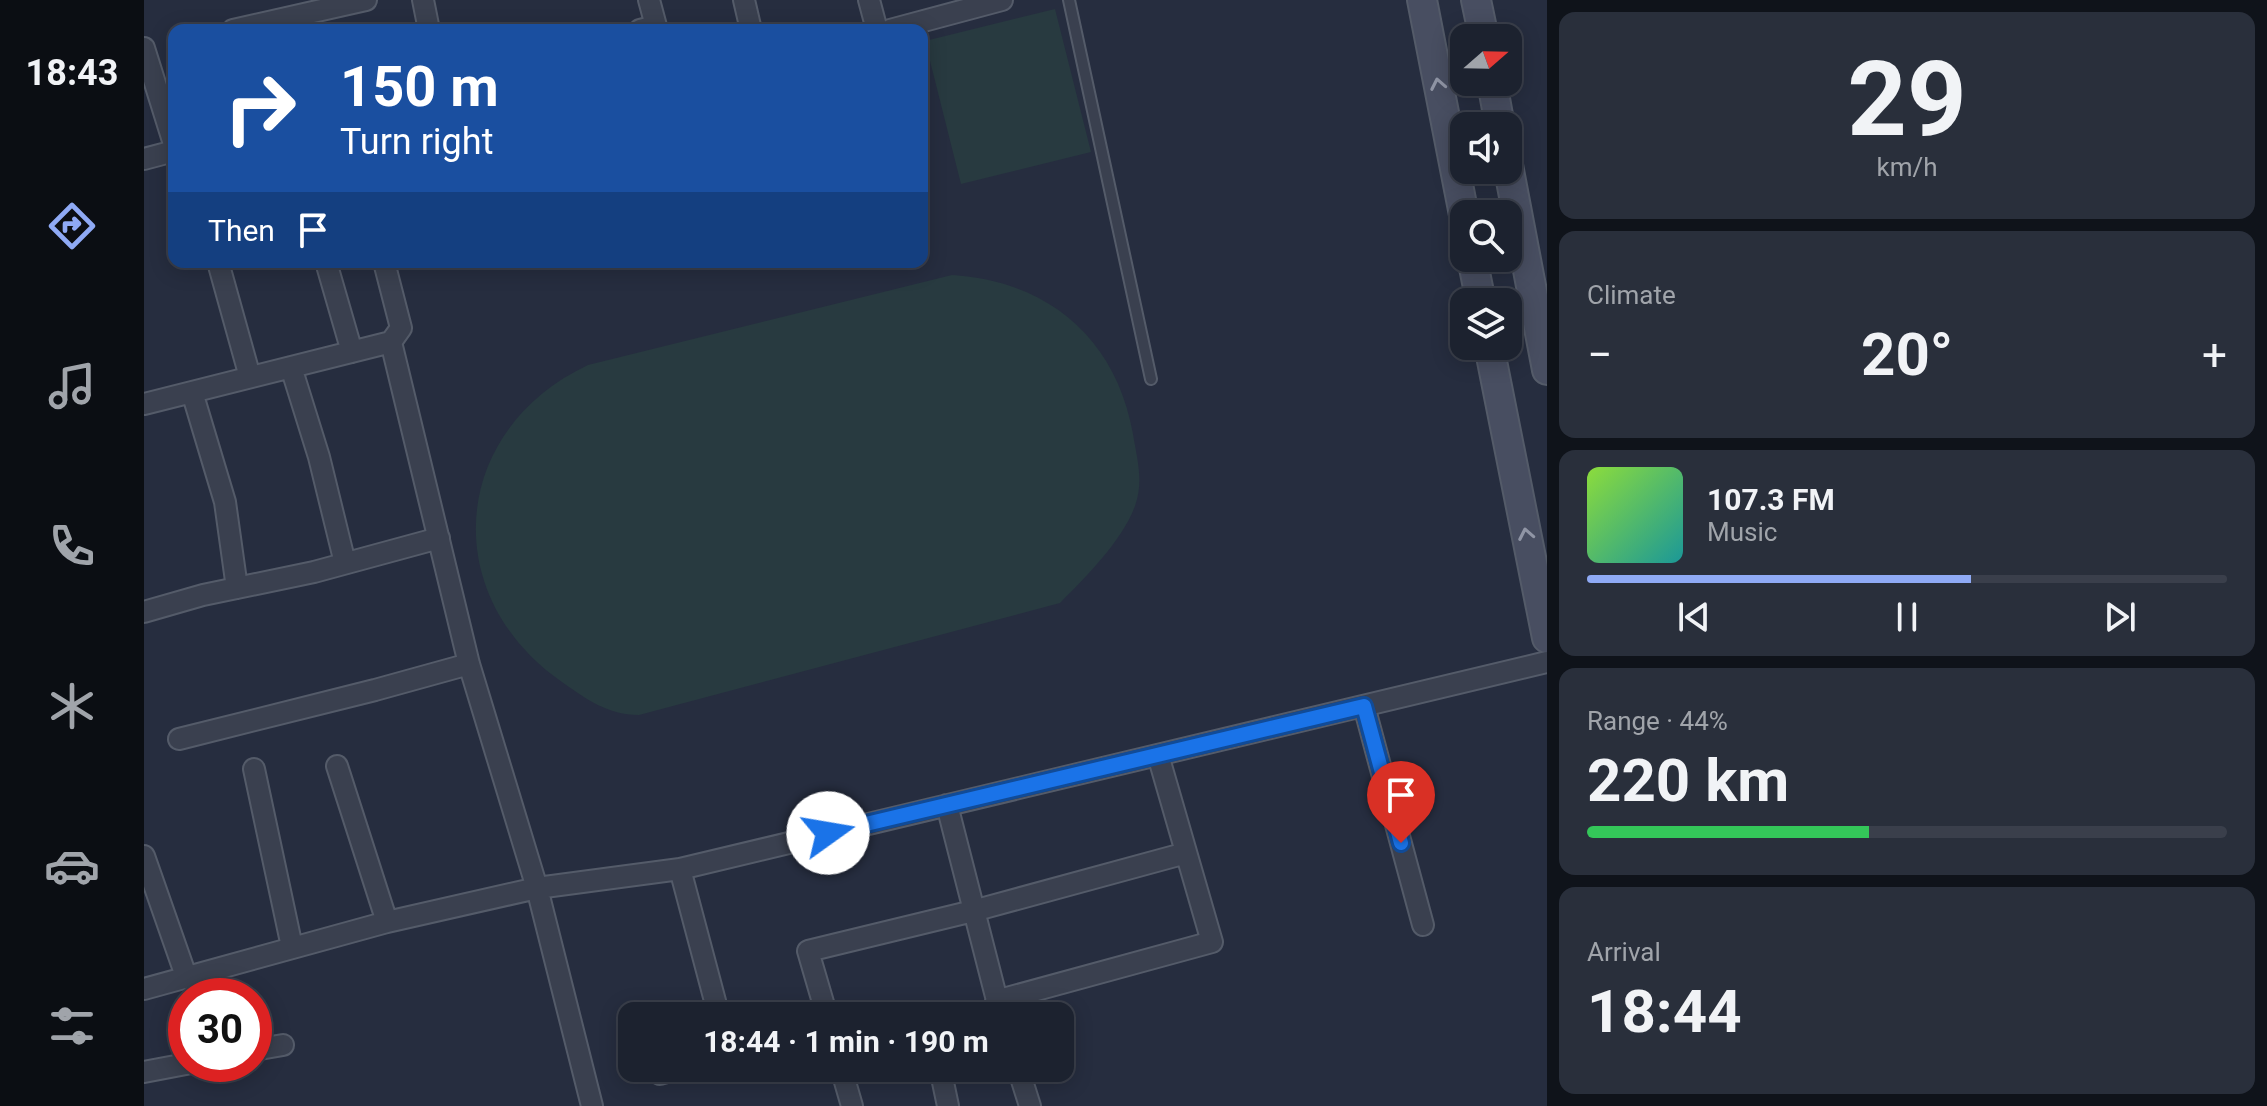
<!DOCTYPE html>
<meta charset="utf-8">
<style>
body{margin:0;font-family:Roboto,sans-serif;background:#292f3b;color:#f1f3f6;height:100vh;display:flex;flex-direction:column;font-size:30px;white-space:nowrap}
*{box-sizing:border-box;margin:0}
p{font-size:26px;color:#a0a4aa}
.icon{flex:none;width:44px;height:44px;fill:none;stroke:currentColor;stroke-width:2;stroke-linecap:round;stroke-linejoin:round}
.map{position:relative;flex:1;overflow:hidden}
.sheet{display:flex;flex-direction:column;gap:12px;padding:12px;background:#0f131a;width:720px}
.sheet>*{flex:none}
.top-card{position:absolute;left:24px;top:24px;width:760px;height:244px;border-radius:16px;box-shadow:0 4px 20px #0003,0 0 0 2px #3a3f4b;background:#1a4fa0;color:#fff;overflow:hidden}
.needle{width:52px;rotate:70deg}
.buttons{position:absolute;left:1306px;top:24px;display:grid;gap:16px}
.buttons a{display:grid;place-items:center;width:72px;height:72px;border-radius:16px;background:#1c222f;box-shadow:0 4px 20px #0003,0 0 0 2px #3a3f4b;font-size:40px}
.speed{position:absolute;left:24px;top:978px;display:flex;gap:16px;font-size:40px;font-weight:700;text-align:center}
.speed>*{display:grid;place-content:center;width:104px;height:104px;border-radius:50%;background:#1c222f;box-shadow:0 4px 20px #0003,0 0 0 2px #3a3f4b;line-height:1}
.speed .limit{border:12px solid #d22;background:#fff;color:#111}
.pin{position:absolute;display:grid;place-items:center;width:68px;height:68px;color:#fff;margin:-82px -34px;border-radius:50% 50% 50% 0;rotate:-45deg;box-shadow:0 0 8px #0007}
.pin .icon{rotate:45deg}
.me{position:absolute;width:88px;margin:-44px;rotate:77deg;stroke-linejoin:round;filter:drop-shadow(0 0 6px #0008)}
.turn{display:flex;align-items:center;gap:28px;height:168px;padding:0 40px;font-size:36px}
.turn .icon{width:104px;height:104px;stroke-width:2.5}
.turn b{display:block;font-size:56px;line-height:68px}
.then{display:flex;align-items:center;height:76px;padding:0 40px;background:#0003;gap:16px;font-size:30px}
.big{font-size:60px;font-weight:700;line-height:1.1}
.sheet .widget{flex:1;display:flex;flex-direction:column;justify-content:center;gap:12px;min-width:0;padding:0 28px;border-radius:16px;background:#292f3b}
.sheet .dial{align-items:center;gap:0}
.dial b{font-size:104px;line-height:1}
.song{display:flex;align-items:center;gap:24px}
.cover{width:96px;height:96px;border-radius:12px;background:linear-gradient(135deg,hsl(90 70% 55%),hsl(180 70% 35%))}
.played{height:8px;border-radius:4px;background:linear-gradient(90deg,#8faaf5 60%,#3a3f4b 60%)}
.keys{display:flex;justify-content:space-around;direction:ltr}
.heat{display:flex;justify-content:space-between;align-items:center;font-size:44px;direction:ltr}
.charge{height:12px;border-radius:6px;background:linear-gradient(90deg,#34c759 44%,#3a3f4b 0)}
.trip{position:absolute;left:474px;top:1002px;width:456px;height:80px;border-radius:16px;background:#1c222f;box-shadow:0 4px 20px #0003,0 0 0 2px #3a3f4b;font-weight:700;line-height:80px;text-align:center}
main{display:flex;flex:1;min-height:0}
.menu{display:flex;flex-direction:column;width:144px;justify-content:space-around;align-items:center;background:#0b0e13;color:#a0a4aa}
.menu .icon{width:56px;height:56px}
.menu .on{color:#8faaf5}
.menu b{font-size:36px;color:#f1f3f6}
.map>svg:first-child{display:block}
.green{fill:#283a40}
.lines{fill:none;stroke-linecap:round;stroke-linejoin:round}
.lane-casing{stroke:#545b69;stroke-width:14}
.street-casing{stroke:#545b69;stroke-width:24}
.secondary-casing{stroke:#545b69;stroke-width:32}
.lane{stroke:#3a404f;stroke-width:10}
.street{stroke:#3a404f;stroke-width:20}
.secondary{stroke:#484e61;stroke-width:28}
.oneway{stroke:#9095a5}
.route-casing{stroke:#114b97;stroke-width:20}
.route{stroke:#1a73e8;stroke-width:14}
</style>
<main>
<nav class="menu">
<b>18:43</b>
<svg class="icon on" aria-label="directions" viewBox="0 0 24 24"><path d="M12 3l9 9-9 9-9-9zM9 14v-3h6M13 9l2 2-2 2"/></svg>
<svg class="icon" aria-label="music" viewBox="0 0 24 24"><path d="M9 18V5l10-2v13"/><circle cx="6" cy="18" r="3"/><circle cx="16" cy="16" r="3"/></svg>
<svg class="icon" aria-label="phone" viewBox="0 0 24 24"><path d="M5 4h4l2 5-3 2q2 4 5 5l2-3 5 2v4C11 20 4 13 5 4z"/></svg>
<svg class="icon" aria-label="climate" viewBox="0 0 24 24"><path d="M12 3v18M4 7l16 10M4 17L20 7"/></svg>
<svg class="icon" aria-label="car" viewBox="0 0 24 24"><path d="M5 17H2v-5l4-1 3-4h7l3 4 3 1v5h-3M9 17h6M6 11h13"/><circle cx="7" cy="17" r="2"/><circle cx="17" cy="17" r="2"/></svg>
<svg class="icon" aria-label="filters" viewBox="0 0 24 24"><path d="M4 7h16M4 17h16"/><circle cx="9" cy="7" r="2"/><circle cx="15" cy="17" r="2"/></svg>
</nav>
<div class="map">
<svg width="1403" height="1106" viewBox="0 0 1403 1106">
<rect width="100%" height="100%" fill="#262d3f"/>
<path class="green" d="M911,9L947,152L817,184L781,41Z
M808,275C904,281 972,338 989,434C993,459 1000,481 991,506C978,541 942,577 916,603L495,715C464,715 442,699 418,682C293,595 306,430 444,365Z"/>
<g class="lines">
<defs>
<path id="lane" d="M925,0L1007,379"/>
<path id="street" d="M279,0L285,30
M600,0L607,30
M725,0L733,30
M89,30L222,0
M496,30L512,26L505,0
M746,30L858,0
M0,48L30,144
M0,159L30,151
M74,262L106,377
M182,262L208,352
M240,262L257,328L247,342
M147,367L175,457L201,563
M48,392L81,502L93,588
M0,404L247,342L325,664L393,888L448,1106
M0,612L59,595L170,572L295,538
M1220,706L1279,925
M35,739L231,690L325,664
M193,766L243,922
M110,769L148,947
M803,805L857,1016
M0,856L42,976
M536,869L575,1016
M0,989L243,922L393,888L536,869L1403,662
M852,1001L1068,942L1014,755
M683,1016L664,951L829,911L1042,853
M110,1050L139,1045
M697,1068L708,1106
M796,1068L804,1106
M874,1068L886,1106
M0,1072L42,1064
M516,1074L538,1068"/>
<path id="secondary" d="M1278,0L1320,215
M1332,0L1340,38
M1348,82L1356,126
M1364,165L1403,370
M1328,258L1337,302
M1345,346L1403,638"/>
</defs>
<use href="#lane" class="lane-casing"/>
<use href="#street" class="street-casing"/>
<use href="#secondary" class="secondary-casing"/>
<use href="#lane" class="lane"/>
<use href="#street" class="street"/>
<use href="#secondary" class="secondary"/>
</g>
<defs><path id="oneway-chevron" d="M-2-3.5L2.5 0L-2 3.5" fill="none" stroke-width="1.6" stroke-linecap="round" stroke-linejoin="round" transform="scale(2)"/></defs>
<g class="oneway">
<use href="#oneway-chevron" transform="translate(1294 84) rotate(-101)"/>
<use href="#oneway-chevron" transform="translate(1382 534) rotate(-101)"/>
</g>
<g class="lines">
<defs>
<path id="route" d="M684,833L1220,706L1257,843"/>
</defs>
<use href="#route" class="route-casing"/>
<use href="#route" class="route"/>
</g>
</svg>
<div class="buttons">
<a><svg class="needle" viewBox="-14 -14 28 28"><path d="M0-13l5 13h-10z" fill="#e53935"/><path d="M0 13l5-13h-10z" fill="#a0a4aa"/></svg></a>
<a><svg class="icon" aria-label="sound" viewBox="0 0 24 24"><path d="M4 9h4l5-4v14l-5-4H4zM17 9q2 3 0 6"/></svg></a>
<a><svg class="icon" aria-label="search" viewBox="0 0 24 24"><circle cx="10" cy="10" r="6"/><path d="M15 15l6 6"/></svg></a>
<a><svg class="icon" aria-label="layers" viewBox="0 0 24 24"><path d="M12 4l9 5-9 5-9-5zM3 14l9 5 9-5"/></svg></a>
</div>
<div class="speed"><div class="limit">30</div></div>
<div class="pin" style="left:1257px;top:843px;background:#d93025"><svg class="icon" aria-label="arrive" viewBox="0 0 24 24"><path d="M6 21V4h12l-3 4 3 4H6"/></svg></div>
<svg class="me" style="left:684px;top:833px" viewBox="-20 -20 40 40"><circle r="19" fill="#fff"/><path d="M0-13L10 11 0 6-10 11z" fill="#1a73e8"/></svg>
<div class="trip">18:44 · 1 min · 190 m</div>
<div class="top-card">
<div class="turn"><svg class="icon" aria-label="right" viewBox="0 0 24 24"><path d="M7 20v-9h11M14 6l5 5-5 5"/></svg><div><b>150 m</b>Turn right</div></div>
<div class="then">Then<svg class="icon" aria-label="arrive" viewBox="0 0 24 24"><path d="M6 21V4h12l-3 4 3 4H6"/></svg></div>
</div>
</div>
<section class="sheet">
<div class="widget dial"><b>29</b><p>km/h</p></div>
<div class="widget"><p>Climate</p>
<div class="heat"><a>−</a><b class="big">20°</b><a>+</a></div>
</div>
<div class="widget">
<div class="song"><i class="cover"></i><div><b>107.3 FM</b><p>Music</p></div></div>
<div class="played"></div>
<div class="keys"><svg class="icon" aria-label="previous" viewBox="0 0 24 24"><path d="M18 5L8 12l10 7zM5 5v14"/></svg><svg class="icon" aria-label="pause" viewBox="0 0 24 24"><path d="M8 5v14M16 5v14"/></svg><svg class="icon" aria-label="next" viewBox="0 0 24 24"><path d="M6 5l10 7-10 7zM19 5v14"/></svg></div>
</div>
<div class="widget"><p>Range · 44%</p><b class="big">220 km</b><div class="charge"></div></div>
<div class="widget"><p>Arrival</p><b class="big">18:44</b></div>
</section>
</main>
